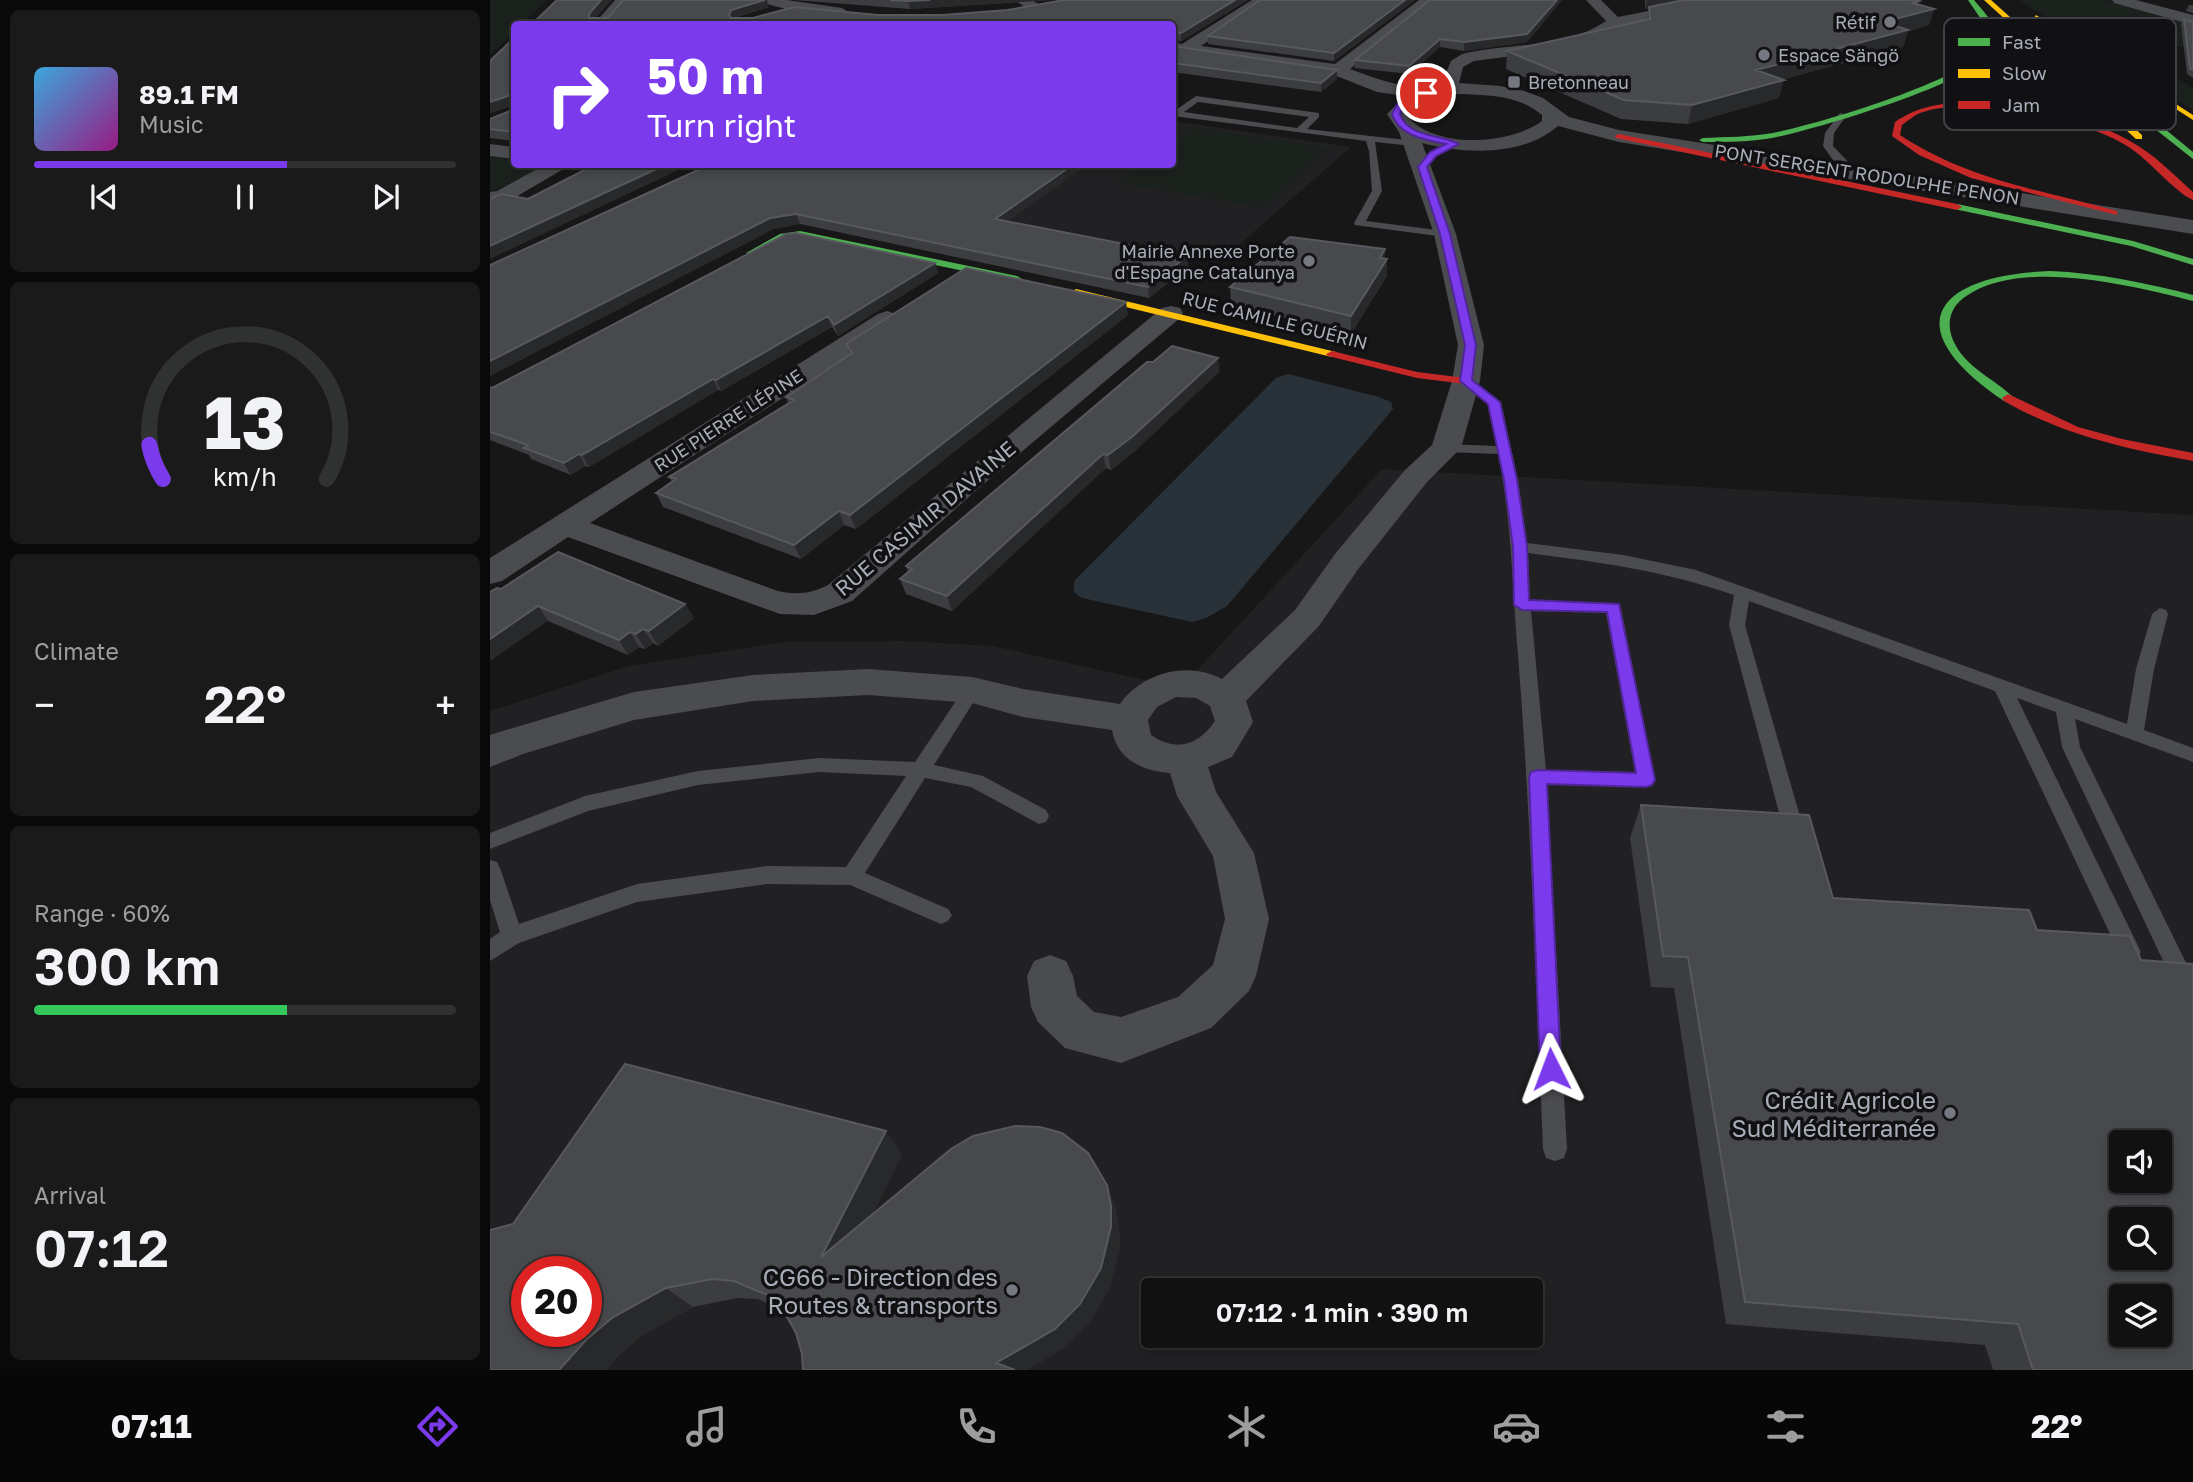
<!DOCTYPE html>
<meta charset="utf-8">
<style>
body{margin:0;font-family:"Golos Text",sans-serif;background:#1a1a1a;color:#f1f3f6;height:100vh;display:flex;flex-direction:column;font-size:26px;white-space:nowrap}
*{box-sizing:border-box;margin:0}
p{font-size:23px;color:#9c9d9f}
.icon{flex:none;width:38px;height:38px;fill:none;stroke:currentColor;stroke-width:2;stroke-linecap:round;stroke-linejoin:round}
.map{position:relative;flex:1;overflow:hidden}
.drawer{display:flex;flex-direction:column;gap:10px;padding:10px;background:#090909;width:490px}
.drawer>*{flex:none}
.banner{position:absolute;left:21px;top:21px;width:665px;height:147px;border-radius:7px;box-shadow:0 4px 10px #0003,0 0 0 2px #303131;background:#7c3aed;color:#fff;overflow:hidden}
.tools{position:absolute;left:1619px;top:1130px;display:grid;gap:14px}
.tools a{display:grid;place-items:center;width:63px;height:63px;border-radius:7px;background:#111;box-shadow:0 4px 10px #0003,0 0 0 2px #303131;font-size:35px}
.speed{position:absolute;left:21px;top:1256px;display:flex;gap:14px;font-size:35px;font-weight:700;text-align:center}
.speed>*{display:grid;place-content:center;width:91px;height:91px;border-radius:50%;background:#111;box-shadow:0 4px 10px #0003,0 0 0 2px #303131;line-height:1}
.speed .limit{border:10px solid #d22;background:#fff;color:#111}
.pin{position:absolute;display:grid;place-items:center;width:60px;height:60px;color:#fff;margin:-30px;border:4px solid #fff;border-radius:50%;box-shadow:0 2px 7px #0007}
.me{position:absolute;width:77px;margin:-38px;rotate:357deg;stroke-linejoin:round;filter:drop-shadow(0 0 5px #0008)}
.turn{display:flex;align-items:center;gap:24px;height:147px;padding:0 21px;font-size:32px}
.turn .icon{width:91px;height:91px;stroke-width:2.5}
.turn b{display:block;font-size:49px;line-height:60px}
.big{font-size:52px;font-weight:600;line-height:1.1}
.drawer .widget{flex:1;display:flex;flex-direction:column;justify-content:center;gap:10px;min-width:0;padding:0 24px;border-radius:10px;background:#1a1a1a}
.drawer .dial{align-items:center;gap:0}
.dial svg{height:182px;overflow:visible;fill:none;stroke:#303131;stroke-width:7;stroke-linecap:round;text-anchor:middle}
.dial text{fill:#f1f3f6;stroke:none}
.song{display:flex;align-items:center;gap:21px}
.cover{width:84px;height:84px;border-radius:10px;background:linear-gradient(135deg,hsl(200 70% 55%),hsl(310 70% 35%))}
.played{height:7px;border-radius:4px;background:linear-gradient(90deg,#7c3aed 60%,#303131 60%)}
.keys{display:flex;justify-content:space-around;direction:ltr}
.heat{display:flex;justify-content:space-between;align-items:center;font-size:38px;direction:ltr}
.charge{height:10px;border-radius:5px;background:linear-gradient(90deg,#34c759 60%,#303131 0)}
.trip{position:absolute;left:651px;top:1278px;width:402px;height:70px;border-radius:7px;background:#111;box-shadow:0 4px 10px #0003,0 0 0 2px #303131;font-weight:600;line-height:70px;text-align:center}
.menu{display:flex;height:112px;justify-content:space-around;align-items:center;background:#070707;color:#9c9d9f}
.menu .icon{width:49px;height:49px}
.menu .on{color:#7c3aed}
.menu b{font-size:32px;color:#f1f3f6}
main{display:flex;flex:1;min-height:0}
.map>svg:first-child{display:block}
.built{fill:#212124;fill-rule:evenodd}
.green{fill:#1b211c}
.water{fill:#2a3239}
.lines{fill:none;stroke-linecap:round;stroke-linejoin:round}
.lane{fill:#4b4c50;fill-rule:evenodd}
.street{fill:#4b4c50;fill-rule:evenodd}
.fast{fill:#4caf50;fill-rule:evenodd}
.slow{fill:#ffc107;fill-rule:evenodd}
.jam{fill:#c62828;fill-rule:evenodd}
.wall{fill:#3c3d40}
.shaded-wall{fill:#28292a}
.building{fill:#48494d;stroke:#57595e;stroke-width:2;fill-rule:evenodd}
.route{fill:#7c3aed;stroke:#51269a;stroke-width:2}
.poi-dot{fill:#757880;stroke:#111113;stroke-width:2.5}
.labels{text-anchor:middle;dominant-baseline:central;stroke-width:7;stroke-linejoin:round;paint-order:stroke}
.far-poi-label{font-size:18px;fill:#a8adb8;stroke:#111113;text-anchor:end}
.far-street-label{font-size:18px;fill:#a8adb8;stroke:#111113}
.street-label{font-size:21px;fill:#a8adb8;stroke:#111113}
.near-poi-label{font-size:24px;fill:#a8adb8;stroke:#111113;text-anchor:end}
.key{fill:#111113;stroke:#3e4045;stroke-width:2}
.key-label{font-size:19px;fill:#a8adb8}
</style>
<main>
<section class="drawer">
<div class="widget">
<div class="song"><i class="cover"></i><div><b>89.1 FM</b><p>Music</p></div></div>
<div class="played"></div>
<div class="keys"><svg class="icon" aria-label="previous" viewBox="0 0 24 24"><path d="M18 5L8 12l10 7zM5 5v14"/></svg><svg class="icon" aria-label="pause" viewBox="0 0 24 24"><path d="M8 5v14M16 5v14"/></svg><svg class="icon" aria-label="next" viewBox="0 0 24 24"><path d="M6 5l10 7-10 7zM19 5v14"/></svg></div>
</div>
<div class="widget dial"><svg viewBox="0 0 100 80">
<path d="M14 69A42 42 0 1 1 86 69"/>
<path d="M14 69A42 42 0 0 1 8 54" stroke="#7c3aed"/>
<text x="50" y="56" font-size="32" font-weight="700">13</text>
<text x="50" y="72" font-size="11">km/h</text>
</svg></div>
<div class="widget"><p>Climate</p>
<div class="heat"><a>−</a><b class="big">22°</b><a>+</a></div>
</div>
<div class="widget"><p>Range · 60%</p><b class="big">300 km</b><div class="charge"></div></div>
<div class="widget"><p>Arrival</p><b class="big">07:12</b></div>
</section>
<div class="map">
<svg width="1703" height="1370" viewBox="0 0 1703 1370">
<rect width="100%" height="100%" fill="#171717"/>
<path class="built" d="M683,121L861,147L728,263L306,181L334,164H682Z
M892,469L1703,515V1370H0V711L139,666L295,642L415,641L503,646L691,688ZM1631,1143H1670V1181H1631ZM1631,1220H1670V1258H1631ZM37,1272H96V1332H37ZM663,1290H1041V1335H663ZM1631,1297H1670V1335H1631Z"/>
<path class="green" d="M0,0H57L32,24H24V32L0,55Z
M1529,0H1617L1703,23V49L1674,45L1664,65L1703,88V110Z
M704,127L839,148L774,208L628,183L653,165L682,164L683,143Z
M0,156L24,160V164L49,165L50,170L0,192Z"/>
<path class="water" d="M798,374L889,397L901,402L903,409L737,606L716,618L702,622L592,598C583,593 582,589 585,580L786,378Z"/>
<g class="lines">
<path class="lane" d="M706,96L829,113V117L817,129L926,141L928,143L923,146L885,142L892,191L876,221L955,231L960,234L955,237L865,225L864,223L882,191L879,151L876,141L683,116V112ZM708,102L819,117L807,128L694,112Z
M1350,113L1357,115L1344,133L1343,146L1367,171L1362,174L1343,160L1333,146L1335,133Z
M976,377L1011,402L1028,480L1037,543L1133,555L1206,570L1637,724L1646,669L1662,614L1670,608L1676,610L1678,614L1664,669L1654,730L1703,748V762L1585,719L1590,747L1703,977V1010L1695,1007L1572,747L1566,712L1527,698L1651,952L1648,959L1640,962L1632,959L1505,691L1259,601L1255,625L1311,820L1308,826L1301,828L1294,826L1291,820L1239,625L1244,595C1175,571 1110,562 1038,553L1040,600L1123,603L1131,608L1165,780L1163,785L1156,787L1057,785L1077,1149L1074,1158L1065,1161L1056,1158L1053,1149C1046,984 1041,819 1028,655C1022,587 1022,520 1008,454L956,452L949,448L956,444L1007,446L998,404L971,384V378ZM1041,611L1116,613L1145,772L1056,770Z
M482,684L488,686L491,690L444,765L493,776L556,810L559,816L556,822L549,824L481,787L435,778L375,873L458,909L462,915L458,921L451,924L360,885L277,884L147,902L29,943L0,961V939L10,932L0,900V860L7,862L10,868L29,924L147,884L277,866L356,867L416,776L329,772L208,785L98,811L0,849V833L95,796L208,771L329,758L425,762L476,686Z"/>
<path class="street" d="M125,0H140L119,24H104Z
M272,0H297L352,8L360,13C347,24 291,8 274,3Z
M524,0H542L581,24H563Z
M762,0H779L711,46L845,64L929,0H945L860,69C889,80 919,91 951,85L961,61L972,54C1020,42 1073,50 1116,21L1096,0H1111L1128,17L1214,0H1244L1237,4L1130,26L1105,40L1069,50L984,61L973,67L969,83L1010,86L1034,91L1053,98L1079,117L1129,130L1703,220V234L1129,142L1068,126C1032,157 975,154 932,143L966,234L994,345L990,381L971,448L937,482L869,568L829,626L756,701L763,722L742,757L718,767L726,792L764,853L779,919L766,976L759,991L721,1028L631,1063L575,1048L548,1022L541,1007L537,976L544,961L560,955L576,961L583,976L587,996L604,1012L631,1017L688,997L723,965L735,919L723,856L687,796L680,773C653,771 627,760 622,730L533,717L482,703L378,695L263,701L144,720L33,754L0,767V735L6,733L144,692L263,675L378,669L482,677L533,689L630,704C651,673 698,660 732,679L805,610L845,554L915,470L942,445L962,381L968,345L944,234L909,132L897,114L915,96L887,92L844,75L682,52V42L692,44ZM969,94C998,95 1029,95 1052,115V121C1020,145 941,150 916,114C930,98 949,96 969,94ZM686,697L706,698L720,706L725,721C708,746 686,752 661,735L658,720L667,707Z
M1622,0H1646L1703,15V25L1624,3Z
M0,144L24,147V159L0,156Z
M56,164H82L19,201L0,204V192L7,191Z
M681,306L690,308L693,313L690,318L490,487L362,601L324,615L290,614L78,537L12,581L0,584V558L388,314L397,311L406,314L410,319L406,324L100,523L288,591C307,595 320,594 338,585L672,308Z"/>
<path class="fast" d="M1478,0H1484C1493,11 1513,31 1508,46C1496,80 1320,131 1282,138C1260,142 1236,142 1213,142L1209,140L1213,138C1236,137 1260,137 1283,133C1332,123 1469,82 1501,47L1497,28Z
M1631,98H1637L1703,152V159L1631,102Z
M1467,204L1643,241L1703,259V265L1641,246L1464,209L1462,207Z
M310,231L527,276L532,279L527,282L310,237L295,239L264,255L256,253L290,234Z
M1560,271C1609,273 1656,283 1703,295V301C1643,286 1523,255 1470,301C1459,311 1457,326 1463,340C1475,368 1504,378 1524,398L1518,402L1514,401C1404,327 1445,275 1560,271Z"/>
<path class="slow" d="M1494,0H1501L1652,135V139H1646Z
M1546,15L1703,115V120L1544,18Z
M586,289L846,352L848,354L842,357L582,294L581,292Z"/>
<path class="jam" d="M1473,102C1529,105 1591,113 1640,141C1664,154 1683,174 1703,192V200C1683,191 1659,159 1637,146C1592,118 1480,94 1430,113C1423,116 1418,121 1412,125L1410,135C1478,180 1551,190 1627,211V215L1481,178L1429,155L1402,136L1405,122C1427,107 1447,104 1473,102Z
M1129,134L1467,204L1472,207L1467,210L1126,138L1125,136Z
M842,351L927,372L976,378L982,381L976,384L927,378L838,356L836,354Z
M1518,394L1588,427L1632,439L1703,453V461C1636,449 1573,435 1514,401L1512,398Z"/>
</g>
<path class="wall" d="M304,0H562L420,9Z
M574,0H758L691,41L682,40V24L106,18L279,7L244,18L388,15H452L518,10Z
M770,0H925L844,61L718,44V36Z
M940,0H1072L1037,42L974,51L950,47L919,74L865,68V60Z
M1155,0H1424L1429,1L1428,4L1444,9L1439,25L1418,31L1413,47L1293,79L1289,98L1198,124L1131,119L1016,69L1017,51L1157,19L1159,8L1155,9Z
M1699,5H1703V13L1696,11Z
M1694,19L1703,22V78L1697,74L1691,24Z
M24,38V141L0,138V119L20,111L21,106L0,113Z
M682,46L847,79L831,92L682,72Z
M221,164L697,256L698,267L659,298L310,224L284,229Z
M895,259H897V276L861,334L741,305L740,287Z
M445,263L448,273L348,336L342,327L231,391L228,390L99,467L95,466L81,475L41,459L39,455L0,440V388Z
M638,315L366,529L354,525L311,559L173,507L166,493L182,482L179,477L298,403L296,397L360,355L356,344Z
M728,358L729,372L645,451L621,470L616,468L462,611L416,594L410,579L418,572L416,566Z
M11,589L195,604L204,618L168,646L163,643L155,649L149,647L138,655L58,621Z
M1151,805L1343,898L1703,1370H1503L1495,1345L1236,1324L1184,988L1161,987L1140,838Z
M412,1154L382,1215L617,1185L625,1206L629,1227L630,1247L620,1287L600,1322L576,1346L537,1370H313L312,1354L306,1333L293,1311L268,1299L247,1298L203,1307L151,1336L128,1356L116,1370H0Z"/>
<path class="shaded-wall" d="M111,0H122L102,22L99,18V14Z
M275,0H277L279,7L244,18L242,23L239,15L241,10Z
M440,0H562L420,9L418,1Z
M745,0H758L691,41V33Z
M915,0H925L844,61V53Z
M1067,0H1072L1037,42L974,51V42Z
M1157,0H1201L1155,9Z
M1429,1L1424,14L1444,9L1439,25L1418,31L1413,47L1262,88L1266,70L1423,3Z
M950,39V47L919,74V66Z
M847,70V79L831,92V83Z
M1294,80L1289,98L1198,124L1202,105Z
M21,95L24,104L0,113V102Z
M177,164H201L0,259V246Z
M584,164H599L507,229L505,219Z
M306,214L310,224L284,229L0,376V361L280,218Z
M895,249V262L897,259V276L861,334V316L890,258Z
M697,256L698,267L659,298L658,287Z
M445,263L448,273L348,336L344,325Z
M636,302L638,315L366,529L360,515Z
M338,316L342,327L231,391L226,380Z
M728,358L729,372L645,451L621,470L618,455Z
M223,379L228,390L99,467L92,455Z
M89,454L95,466L81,475L74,463Z
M613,454L616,468L462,611L457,596Z
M349,511L354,525L311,559L304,545Z
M195,604L204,618L168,646L159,631Z
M48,606L58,621L0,661V639Z
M153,629L163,643L155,649L146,634Z
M140,632L149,647L138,655L129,640Z
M396,1131L412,1154L352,1277L331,1257Z
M617,1185L625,1206L629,1227L630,1247L620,1287L600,1322L576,1346L537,1370H512L506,1363Z
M176,1288L203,1307L151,1336L128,1356L116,1370H69L97,1339L122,1318Z"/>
<path class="building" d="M67,0H111L99,14V18H118L133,0H275L241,10L239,15L241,18H263L304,7L388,15H452L518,10L574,0H745L691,33L682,32V24H42Z
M400,0H440L418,1Z
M770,0H915L844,53L718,36Z
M940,0H1067L1037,34L974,42L950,39L919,66L865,60Z
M1194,0H1424L1429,1L1423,3L1444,9L1393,22L1418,30L1266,70L1294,80L1202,105L1134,100L1017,51L1160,19L1159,7Z
M1694,19L1703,22V70L1700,69Z
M24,38V132L0,129V119L20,111L21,95L0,102V61Z
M682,46L847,70L831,83L682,63Z
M106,164H177L0,246V199L11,194L38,199Z
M221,164H584L505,219L697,256L658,287L306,214L280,218L0,361V265Z
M306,233L445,263L344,325L338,316L226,380L223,379L92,455L89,454L74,463L34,448L38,445L0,432V388L4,387L296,234Z
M800,237L895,249L890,258L897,259L861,316L740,287Z
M476,268L636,302L360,515L349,511L304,545L166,493L186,479L179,477L304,400L296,397L362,353L356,344Z
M682,346L728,358L643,436L618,455L613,454L457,596L410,579L422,569L416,566L657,362H663Z
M68,552L195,604L159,631L153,629L146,634L140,632L129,640L48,606L0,639V592L7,588L11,589Z
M1151,805L1319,815L1343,898L1539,910L1547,930L1640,936L1651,960L1703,964V1370H1543L1528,1324L1255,1302L1198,957L1173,956ZM1631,1143H1670V1181H1631ZM1631,1220H1670V1258H1631ZM1631,1297H1670V1335H1631Z
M135,1064L396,1131L331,1257L461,1149L483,1136L525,1126L550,1127L572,1133L598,1153L617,1185L621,1206V1227L611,1268L590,1304L565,1329L506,1363L525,1370H313L312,1354L306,1333L295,1313L282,1297L244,1281L222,1279L176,1288L122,1318L97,1339L69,1370H0V1230L23,1224ZM37,1272H96V1332H37Z"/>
<path class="route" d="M933,91L940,93L913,107L910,114C918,138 951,134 969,144L946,156L937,167L960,234L986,345L982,380L1010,402L1027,480L1037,547L1039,600L1129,604L1165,780L1162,785L1156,787L1057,784L1071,1069L1068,1076L1061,1079L1053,1076L1050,1069L1039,777L1041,772L1048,770L1146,773L1117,612L1032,610L1024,605L1023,547L1014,480L998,404L970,381L975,345L950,234L928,167L940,152L956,144C936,140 909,136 902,114L907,104Z"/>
<g class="poi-dot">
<circle cx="1400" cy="22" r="7"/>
<circle cx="1274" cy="55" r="7"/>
<rect x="1017" y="75" width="14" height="14" rx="3.5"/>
<circle cx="819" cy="261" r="7"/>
<circle cx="1460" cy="1113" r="7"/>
<circle cx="522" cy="1290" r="7"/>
</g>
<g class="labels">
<g class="far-poi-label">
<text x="1386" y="22">Rétif</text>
<text x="1288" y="55" text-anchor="start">Espace Sängö</text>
<text x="1038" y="82" text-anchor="start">Bretonneau</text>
<text x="805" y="251">Mairie Annexe Porte<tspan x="805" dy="21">d'Espagne Catalunya</tspan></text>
</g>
<g class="far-street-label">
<text transform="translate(1377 174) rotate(9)">PONT SERGENT RODOLPHE PENON</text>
<text transform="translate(785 320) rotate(14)">RUE CAMILLE GUÉRIN</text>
<text transform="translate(238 420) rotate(-33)">RUE PIERRE LÉPINE</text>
</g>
<g class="street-label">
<text transform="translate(435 518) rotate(-40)">RUE CASIMIR DAVAINE</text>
</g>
<g class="near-poi-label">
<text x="1446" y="1099">Crédit Agricole<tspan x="1446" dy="28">Sud Méditerranée</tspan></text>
<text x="508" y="1276">CG66 - Direction des<tspan x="508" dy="28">Routes &amp; transports</tspan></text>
</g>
</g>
<rect x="1454" y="18" width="232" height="112" rx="10" class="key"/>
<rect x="1468" y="38" width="32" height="8" fill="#4caf50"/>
<rect x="1468" y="69" width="32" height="9" fill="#ffc107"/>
<rect x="1468" y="101" width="32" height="8" fill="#c62828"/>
<g class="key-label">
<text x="1512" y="49">Fast</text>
<text x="1512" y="80">Slow</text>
<text x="1512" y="112">Jam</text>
</g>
</svg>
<div class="tools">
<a><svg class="icon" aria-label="sound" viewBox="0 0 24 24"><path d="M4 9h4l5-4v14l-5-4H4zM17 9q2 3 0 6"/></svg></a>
<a><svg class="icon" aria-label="search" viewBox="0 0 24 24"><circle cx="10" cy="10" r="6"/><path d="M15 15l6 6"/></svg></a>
<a><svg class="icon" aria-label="layers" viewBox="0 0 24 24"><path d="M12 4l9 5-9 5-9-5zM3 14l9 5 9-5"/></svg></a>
</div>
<div class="speed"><div class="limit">20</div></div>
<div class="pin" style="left:936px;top:93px;background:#d93025"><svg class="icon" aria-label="arrive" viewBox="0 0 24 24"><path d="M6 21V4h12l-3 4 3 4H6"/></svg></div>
<svg class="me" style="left:1061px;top:1069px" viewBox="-20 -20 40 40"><path d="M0-17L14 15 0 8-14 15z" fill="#7c3aed" stroke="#fff" stroke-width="4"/></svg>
<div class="trip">07:12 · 1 min · 390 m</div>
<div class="banner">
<div class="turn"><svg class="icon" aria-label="right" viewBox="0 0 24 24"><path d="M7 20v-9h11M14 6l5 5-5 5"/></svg><div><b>50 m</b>Turn right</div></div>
</div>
</div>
</main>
<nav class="menu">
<b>07:11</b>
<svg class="icon on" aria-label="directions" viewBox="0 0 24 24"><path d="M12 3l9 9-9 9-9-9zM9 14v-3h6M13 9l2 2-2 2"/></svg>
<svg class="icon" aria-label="music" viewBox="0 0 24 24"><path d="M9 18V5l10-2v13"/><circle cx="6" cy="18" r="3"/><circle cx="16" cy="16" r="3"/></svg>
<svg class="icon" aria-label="phone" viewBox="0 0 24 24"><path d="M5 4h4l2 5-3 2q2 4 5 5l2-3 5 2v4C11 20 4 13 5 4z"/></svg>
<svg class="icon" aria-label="climate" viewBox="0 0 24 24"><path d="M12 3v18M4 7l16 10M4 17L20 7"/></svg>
<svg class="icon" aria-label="car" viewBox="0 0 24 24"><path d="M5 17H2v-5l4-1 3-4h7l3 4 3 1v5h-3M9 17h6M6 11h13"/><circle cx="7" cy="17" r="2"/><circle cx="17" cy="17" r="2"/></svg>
<svg class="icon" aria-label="filters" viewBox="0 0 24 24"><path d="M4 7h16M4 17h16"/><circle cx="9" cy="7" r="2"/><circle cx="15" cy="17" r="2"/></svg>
<b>22°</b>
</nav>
